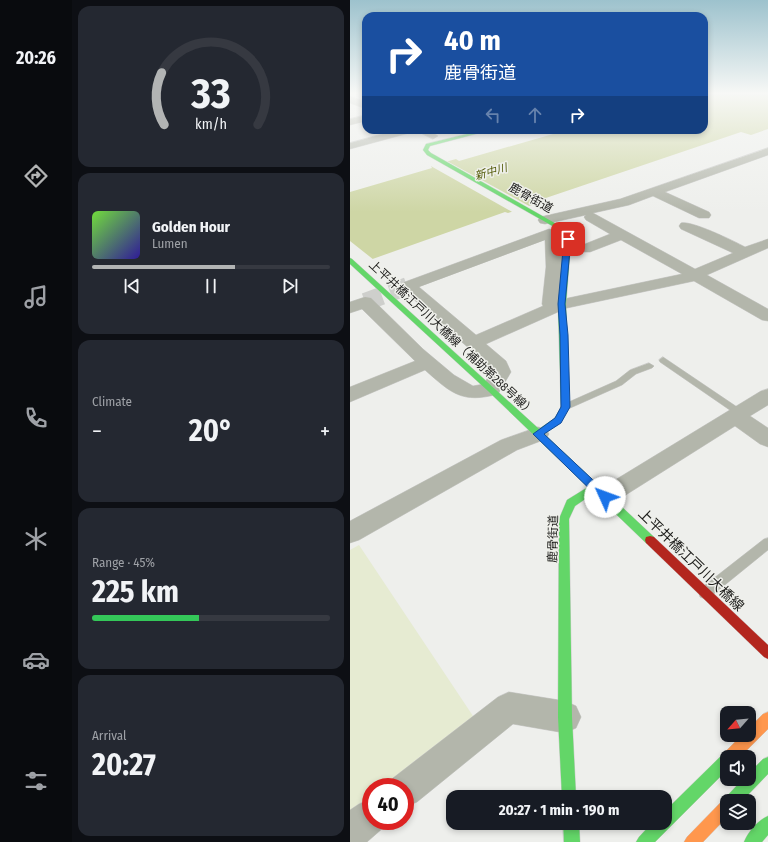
<!DOCTYPE html>
<meta charset="utf-8">
<style>
body{margin:0;font-family:"Fira Sans Condensed","Noto Sans JP",sans-serif;background:#242831;color:#f1f3f6;height:100vh;display:flex;flex-direction:column;font-size:15px;white-space:nowrap}
*{box-sizing:border-box;margin:0}
p{font-size:13px;color:#9ea1a6}
.icon{flex:none;width:22px;height:22px;fill:none;stroke:currentColor;stroke-width:2;stroke-linecap:round;stroke-linejoin:round}
.map{position:relative;flex:1;overflow:hidden}
.drawer{display:flex;flex-direction:column;gap:6px;padding:6px;background:#0d0f14;width:278px}
.drawer>*{flex:none}
.banner{position:absolute;left:12px;top:12px;width:346px;height:122px;border-radius:12px;box-shadow:0 2px 6px #0003;background:#1a4fa0;color:#fff;overflow:hidden}
.needle{width:26px;rotate:243deg}
.buttons{position:absolute;left:370px;top:706px;display:grid;gap:8px}
.buttons a{display:grid;place-items:center;width:36px;height:36px;border-radius:8px;background:#171b24;box-shadow:0 2px 6px #0003;font-size:20px}
.speed{position:absolute;left:12px;top:778px;display:flex;gap:8px;font-size:20px;font-weight:700;text-align:center}
.speed>*{display:grid;place-content:center;width:52px;height:52px;border-radius:50%;background:#171b24;box-shadow:0 2px 6px #0003;line-height:1}
.speed .limit{border:6px solid #d22;background:#fff;color:#111}
.pin{position:absolute;display:grid;place-items:center;width:34px;height:34px;color:#fff;margin:-17px;border-radius:8px;box-shadow:0 2px 6px #0006}
.me{position:absolute;width:44px;margin:-22px;rotate:313deg;stroke-linejoin:round;filter:drop-shadow(0 0 3px #0008)}
.turn{display:flex;align-items:center;gap:14px;height:84px;padding:0 16px;font-size:18px}
.turn .icon{width:52px;height:52px;stroke-width:2.5}
.turn b{display:block;font-size:28px;line-height:34px}
.lanes{display:flex;align-items:center;height:38px;padding:0 16px;background:#0003;justify-content:center;gap:20px;direction:ltr}
.lanes .off{opacity:.35}
.big{font-size:30px;font-weight:700;line-height:1.1}
.drawer .tile{flex:1;display:flex;flex-direction:column;justify-content:center;gap:6px;min-width:0;padding:0 14px;border-radius:12px;background:#242831}
.drawer .dial{align-items:center;gap:0}
.dial svg{height:104px;overflow:visible;fill:none;stroke:#363941;stroke-width:7;stroke-linecap:round;text-anchor:middle}
.dial text{fill:#f1f3f6;stroke:none}
.song{display:flex;align-items:center;gap:12px}
.cover{width:48px;height:48px;border-radius:6px;background:linear-gradient(135deg,hsl(100 70% 55%),hsl(250 70% 35%))}
.played{height:4px;border-radius:2px;background:linear-gradient(90deg,#b2b4b4 60%,#363941 60%)}
.keys{display:flex;justify-content:space-around;direction:ltr}
.heat{display:flex;justify-content:space-between;align-items:center;font-size:22px;direction:ltr}
.charge{height:6px;border-radius:3px;background:linear-gradient(90deg,#34c759 45%,#363941 0)}
.trip{position:absolute;left:96px;top:790px;width:226px;height:40px;border-radius:12px;background:#171b24;box-shadow:0 2px 6px #0003;font-weight:700;line-height:40px;text-align:center}
main{display:flex;flex:1;min-height:0}
.tabs{display:flex;flex-direction:column;width:72px;justify-content:space-around;align-items:center;background:#090b0e;color:#9ea1a6}
.tabs .icon{width:28px;height:28px}
.tabs .selected{color:#b2b4b4}
.tabs b{font-size:18px;color:#f1f3f6}
.map>svg:first-child{display:block}
.green{fill:#e6ebd2}
.water{fill:#ced6a5}
.pier{fill:#eeefec}
.lines{fill:none;stroke-linecap:round;stroke-linejoin:round}
.street-tunnel{stroke:#cecfcc;stroke-width:18;stroke-dasharray:18 9;stroke-linecap:butt}
.lane-casing{stroke:#cccccb;stroke-width:1}
.street-casing{stroke:#cccccb;stroke-width:1}
.fast-casing{stroke:#cccccb;stroke-width:1}
.slow-casing{stroke:#cccccb;stroke-width:1}
.jam-casing{stroke:#cccccb;stroke-width:1}
.lane{fill:#b3b6ab;fill-rule:evenodd}
.street{fill:#b3b6ab;fill-rule:evenodd}
.fast{fill:#63d668;fill-rule:evenodd}
.slow{fill:#ff974d;fill-rule:evenodd}
.jam{fill:#b3261e;fill-rule:evenodd}
.route{fill:#1a73e8;stroke:#114b97}
.labels{text-anchor:middle;dominant-baseline:central;stroke-width:3;stroke-linejoin:round;paint-order:stroke}
.far-water-label{font-size:11px;font-style:italic;fill:#505804;stroke:#eff0eb}
.street-label{font-size:12px;fill:#1c1c1a;stroke:#eff0eb}
.near-street-label{font-size:14px;fill:#1c1c1a;stroke:#eff0eb}
</style>
<main>
<nav class="tabs">
<b>20:26</b>
<svg class="icon selected" aria-label="directions" viewBox="0 0 24 24"><path d="M12 3l9 9-9 9-9-9zM9 14v-3h6M13 9l2 2-2 2"/></svg>
<svg class="icon" aria-label="music" viewBox="0 0 24 24"><path d="M9 18V5l10-2v13"/><circle cx="6" cy="18" r="3"/><circle cx="16" cy="16" r="3"/></svg>
<svg class="icon" aria-label="phone" viewBox="0 0 24 24"><path d="M5 4h4l2 5-3 2q2 4 5 5l2-3 5 2v4C11 20 4 13 5 4z"/></svg>
<svg class="icon" aria-label="climate" viewBox="0 0 24 24"><path d="M12 3v18M4 7l16 10M4 17L20 7"/></svg>
<svg class="icon" aria-label="car" viewBox="0 0 24 24"><path d="M5 17H2v-5l4-1 3-4h7l3 4 3 1v5h-3M9 17h6M6 11h13"/><circle cx="7" cy="17" r="2"/><circle cx="17" cy="17" r="2"/></svg>
<svg class="icon" aria-label="filters" viewBox="0 0 24 24"><path d="M4 7h16M4 17h16"/><circle cx="9" cy="7" r="2"/><circle cx="15" cy="17" r="2"/></svg>
</nav>
<section class="drawer">
<div class="tile dial"><svg viewBox="0 0 100 80">
<path d="M14 69A42 42 0 1 1 86 69"/>
<path d="M14 69A42 42 0 0 1 12 29" stroke="#b2b4b4"/>
<text x="50" y="56" font-size="32" font-weight="700">33</text>
<text x="50" y="72" font-size="11">km/h</text>
</svg></div>
<div class="tile">
<div class="song"><i class="cover"></i><div><b>Golden Hour</b><p>Lumen</p></div></div>
<div class="played"></div>
<div class="keys"><svg class="icon" aria-label="previous" viewBox="0 0 24 24"><path d="M18 5L8 12l10 7zM5 5v14"/></svg><svg class="icon" aria-label="pause" viewBox="0 0 24 24"><path d="M8 5v14M16 5v14"/></svg><svg class="icon" aria-label="next" viewBox="0 0 24 24"><path d="M6 5l10 7-10 7zM19 5v14"/></svg></div>
</div>
<div class="tile"><p>Climate</p>
<div class="heat"><a>−</a><b class="big">20°</b><a>+</a></div>
</div>
<div class="tile"><p>Range · 45%</p><b class="big">225 km</b><div class="charge"></div></div>
<div class="tile"><p>Arrival</p><b class="big">20:27</b></div>
</section>
<div class="map">
<svg width="418" height="842" viewBox="0 0 418 842">
<rect width="100%" height="100%" fill="#eeefec"/>
<path class="green" d="M9,545L125,719L36,787H21V799L6,810L0,811V550Z"/>
<path class="water" d="M354,94H418V129L401,135L391,132L184,202L185,204L158,213L155,212L0,267V192L82,168L81,166L106,159L109,161L217,130H354Z"/>
<path class="pier" d="M95,160L181,207L164,213L79,165Z
M0,241L24,260L0,269Z"/>
<g class="lines">
<path class="street-tunnel" d="M15,302L58,286"/>
<defs>
<path id="lane" d="M313,357L393,411L395,413L393,415H387L310,362L309,360Z
M299,363L304,366L302,368L286,374L272,385L218,409L215,410L210,407L212,405L266,381L280,370Z
M418,538V550L360,597L355,599L350,597L349,593L350,589L414,539Z"/>
<path id="street" d="M0,96L16,102V109L0,103Z
M16,115V121L0,125V119Z
M47,130H64L63,132L0,149V143Z
M65,130H79L88,136L83,139Z
M418,148V155L315,192L359,212L361,215L359,218H349L303,196L279,205L243,213L345,269L383,253L331,229L329,226L331,223C341,220 384,241 395,247L418,239V248L357,275L418,309V321L412,320L344,281L217,308L136,344L156,361L161,372L148,394C112,404 101,393 75,370L0,402V387L65,361L12,309L0,313V302L15,297L21,298L73,349L104,375L123,386L134,384L141,372L140,367L52,289L50,286L52,283L199,229L204,230C217,249 211,278 209,300L332,274L271,240L240,252H230L228,249L230,246L260,234L236,220L234,217L236,215L195,224L190,223L188,220L190,217L270,199ZM195,240L196,267L192,304L193,306L126,335L69,287Z
M418,389V405L400,416L418,428V447L410,444L385,426L263,503L255,506L247,503L243,497L247,491L411,391Z
M188,427L196,429L199,434L196,439L167,450L9,540L0,543V521L151,440Z
M159,692L215,701L226,706L231,717L226,728L215,733L163,724L67,802L55,807V787H39L43,778L148,697Z
M21,799V821H36L33,828L17,842H0V810L9,804Z"/>
<path id="fast" d="M133,130H141L80,146L78,150L81,153L210,226L216,231L221,239L216,304L219,407L211,422L194,434L304,537L305,540L304,543L300,544L296,543L244,493L225,506L219,519L222,717L226,797H212L208,717L209,519L217,500L238,487L138,391L0,264V258L2,259L189,429L205,418L211,407L208,304L215,239L212,233L206,228L77,155L73,150L76,144Z
M377,753L382,755L383,757H377V770L305,842H286L289,837L302,823H315V811L372,755Z
M418,757V774L392,801H377V806L375,801L377,796L393,779H399V773L413,759Z
M418,816V835L412,842H394C398,832 408,820 418,816Z
M213,823H229L230,842H214Z"/>
<path id="slow" d="M418,712V729L390,757H377V763L375,762L373,757L375,752L392,735H399V728L413,714Z
M377,799L382,801H377V817L353,842H334L337,837L372,801Z"/>
<path id="jam" d="M300,536L304,537L418,645V659L414,657L296,543L295,540L296,537Z"/>
</defs>
<use href="#lane" class="lane-casing"/>
<use href="#street" class="street-casing"/>
<use href="#fast" class="fast-casing"/>
<use href="#slow" class="slow-casing"/>
<use href="#jam" class="jam-casing"/>
<use href="#lane" class="lane"/>
<use href="#street" class="street"/>
<use href="#fast" class="fast"/>
<use href="#slow" class="slow"/>
<use href="#jam" class="jam"/>
</g>
<linearGradient id="sky" x2="0" y2="1"><stop stop-color="#9dc2cd"/><stop offset="0.44" stop-color="#f7f8f6"/><stop offset="1" stop-color="#f7f8f6" stop-opacity="0"/></linearGradient>
<rect width="418" height="212" fill="url(#sky)"/>
<path class="route" d="M218,237L221,239L215,304L218,335L220,407L211,423L194,434L258,494L260,497L255,501L251,500L183,434L205,418L211,407L210,335L208,304L214,239Z"/>
<g class="labels">
<g class="far-water-label">
<text transform="translate(141 172) rotate(-16)">新中川</text>
</g>
<g class="street-label">
<text transform="translate(181 198) rotate(29)">鹿骨街道</text>
<text transform="translate(102 338) rotate(43)">上平井橋江戸川大橋線（補助第288号線）</text>
<text transform="translate(203 539) rotate(-89)">鹿骨街道</text>
</g>
<g class="near-street-label">
<text transform="translate(341 560) rotate(44)">上平井橋江戸川大橋線</text>
</g>
</g>
</svg>
<div class="buttons">
<a><svg class="needle" viewBox="-14 -14 28 28"><path d="M0-13l5 13h-10z" fill="#e53935"/><path d="M0 13l5-13h-10z" fill="#9ea1a6"/></svg></a>
<a><svg class="icon" aria-label="sound" viewBox="0 0 24 24"><path d="M4 9h4l5-4v14l-5-4H4zM17 9q2 3 0 6"/></svg></a>
<a><svg class="icon" aria-label="layers" viewBox="0 0 24 24"><path d="M12 4l9 5-9 5-9-5zM3 14l9 5 9-5"/></svg></a>
</div>
<div class="speed"><div class="limit">40</div></div>
<div class="pin" style="left:218px;top:239px;background:#d93025"><svg class="icon" aria-label="arrive" viewBox="0 0 24 24"><path d="M6 21V4h12l-3 4 3 4H6"/></svg></div>
<svg class="me" style="left:255px;top:497px" viewBox="-20 -20 40 40"><circle r="19" fill="#fff"/><path d="M0-13L10 11 0 6-10 11z" fill="#1a73e8"/></svg>
<div class="trip">20:27 · 1 min · 190 m</div>
<div class="banner">
<div class="turn"><svg class="icon" aria-label="right" viewBox="0 0 24 24"><path d="M7 20v-9h11M14 6l5 5-5 5"/></svg><div><b>40 m</b>鹿骨街道</div></div>
<div class="lanes"><svg class="icon off" aria-label="left" viewBox="0 0 24 24"><path d="M17 20v-9H6M10 6l-5 5 5 5"/></svg><svg class="icon off" aria-label="ahead" viewBox="0 0 24 24"><path d="M12 20V5M6 11l6-6 6 6"/></svg><svg class="icon" aria-label="right" viewBox="0 0 24 24"><path d="M7 20v-9h11M14 6l5 5-5 5"/></svg></div>
</div>
</div>
</main>
